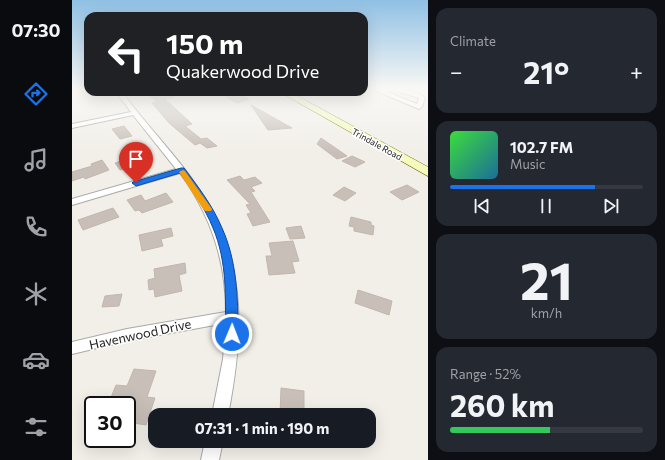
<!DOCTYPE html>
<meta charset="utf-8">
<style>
body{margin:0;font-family:Commissioner,sans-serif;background:#242831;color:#f1f3f6;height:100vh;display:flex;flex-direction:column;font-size:15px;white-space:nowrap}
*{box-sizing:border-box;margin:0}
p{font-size:13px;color:#9ea1a6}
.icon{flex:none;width:22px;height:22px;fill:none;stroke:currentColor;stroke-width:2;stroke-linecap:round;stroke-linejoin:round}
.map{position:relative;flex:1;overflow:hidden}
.panel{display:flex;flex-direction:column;gap:8px;padding:8px;background:#0d0f14;width:237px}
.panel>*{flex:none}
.guide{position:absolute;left:12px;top:12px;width:284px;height:84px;border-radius:12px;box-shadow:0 4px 16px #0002;background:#202124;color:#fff;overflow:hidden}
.speed{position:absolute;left:12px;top:396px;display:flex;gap:8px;font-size:20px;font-weight:700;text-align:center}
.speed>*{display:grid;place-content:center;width:52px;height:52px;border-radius:50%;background:#171b24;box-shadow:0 4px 16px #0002;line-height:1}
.speed .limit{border:2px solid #111;border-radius:6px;background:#fff;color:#111}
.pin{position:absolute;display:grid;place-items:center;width:34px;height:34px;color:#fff;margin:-41px -17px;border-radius:50% 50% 50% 0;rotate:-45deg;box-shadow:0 0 4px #0007}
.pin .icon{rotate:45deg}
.me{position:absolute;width:44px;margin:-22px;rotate:1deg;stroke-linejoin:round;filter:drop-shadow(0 0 3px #0008)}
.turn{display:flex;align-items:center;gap:14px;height:84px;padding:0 16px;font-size:18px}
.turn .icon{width:52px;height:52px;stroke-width:2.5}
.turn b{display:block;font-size:28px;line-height:34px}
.big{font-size:30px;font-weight:700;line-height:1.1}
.panel .widget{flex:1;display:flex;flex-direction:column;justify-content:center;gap:6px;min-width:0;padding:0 14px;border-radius:12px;background:#242831}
.panel .dial{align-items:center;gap:0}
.dial b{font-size:52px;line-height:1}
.song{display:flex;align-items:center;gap:12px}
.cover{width:48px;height:48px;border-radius:6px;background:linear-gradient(135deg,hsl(120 70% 55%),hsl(200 70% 35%))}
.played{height:4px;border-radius:2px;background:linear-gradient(90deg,#1a73e8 75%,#363941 75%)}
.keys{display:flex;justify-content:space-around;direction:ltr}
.heat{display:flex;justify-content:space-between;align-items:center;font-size:22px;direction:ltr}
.charge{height:6px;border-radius:3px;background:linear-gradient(90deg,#34c759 52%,#363941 0)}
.trip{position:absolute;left:76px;top:408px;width:228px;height:40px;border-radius:12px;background:#171b24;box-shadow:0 4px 16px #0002;font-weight:700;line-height:40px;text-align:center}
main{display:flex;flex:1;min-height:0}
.tab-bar{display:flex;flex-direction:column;width:72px;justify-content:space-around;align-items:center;background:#090b0e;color:#9ea1a6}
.tab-bar .icon{width:28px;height:28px}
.tab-bar .on{color:#1a73e8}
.tab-bar b{font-size:18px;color:#f1f3f6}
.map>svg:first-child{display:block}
.building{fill:#c7bfb8;stroke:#c4b6ab}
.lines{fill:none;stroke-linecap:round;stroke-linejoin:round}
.minor-casing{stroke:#a9a9a9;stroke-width:2}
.secondary-casing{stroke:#707d05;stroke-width:1}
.minor{fill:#fff;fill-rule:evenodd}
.secondary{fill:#f7fabf;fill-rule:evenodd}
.route{fill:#1a73e8;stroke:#114b97}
.slow{fill:#f59e0b}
.labels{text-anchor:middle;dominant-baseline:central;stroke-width:3;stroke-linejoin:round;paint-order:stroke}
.far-street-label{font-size:9px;fill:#222;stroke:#fff}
.near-street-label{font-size:13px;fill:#222;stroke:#fff}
</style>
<main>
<nav class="tab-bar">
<b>07:30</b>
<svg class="icon on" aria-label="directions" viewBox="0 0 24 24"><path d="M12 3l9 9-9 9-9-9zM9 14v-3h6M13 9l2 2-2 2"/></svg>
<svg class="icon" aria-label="music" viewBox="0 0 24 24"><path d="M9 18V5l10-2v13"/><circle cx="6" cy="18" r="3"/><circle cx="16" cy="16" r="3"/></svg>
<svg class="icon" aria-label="phone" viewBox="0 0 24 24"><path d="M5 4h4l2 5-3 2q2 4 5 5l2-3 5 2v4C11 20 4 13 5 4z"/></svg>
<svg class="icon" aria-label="climate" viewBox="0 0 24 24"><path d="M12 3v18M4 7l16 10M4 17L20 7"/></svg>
<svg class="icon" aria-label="car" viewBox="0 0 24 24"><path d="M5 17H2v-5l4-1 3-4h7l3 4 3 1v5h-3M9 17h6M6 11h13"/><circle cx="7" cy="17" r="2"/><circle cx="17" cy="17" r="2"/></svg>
<svg class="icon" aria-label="filters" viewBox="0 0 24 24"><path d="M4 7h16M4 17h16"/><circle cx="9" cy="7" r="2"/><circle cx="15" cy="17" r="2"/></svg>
</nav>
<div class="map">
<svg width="356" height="460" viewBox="0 0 356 460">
<rect width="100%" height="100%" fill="#f2efe9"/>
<path class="building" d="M72,92H107V95L93,99L120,124L113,126L129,139L135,138L145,146L135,148L128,143L123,145L97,123L80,103L85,102Z
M166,93L177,99L165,103L154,97Z
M179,105L220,128L196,130Z
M52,126L60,136L48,139L40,129Z
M249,138L275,156L265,159L245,144Z
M65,156L71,164L48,170L43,163Z
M280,156L293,162L283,167L270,161Z
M30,160L37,170L13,179L12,177L0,181V172L20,166L19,164Z
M168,176L172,180L183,177L190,183L179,187L183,191L179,192L198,222L181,226L175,214L179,213L174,205L178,204L155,180Z
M335,185L347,192L330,200L318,192Z
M272,187L284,193L273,201L261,195Z
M94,193L101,202L70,213L67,210L63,211L55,200L69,195L73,201Z
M41,208L47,217L11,230L6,220Z
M279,217L299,222V225L302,226L301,235L282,231V227L277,226Z
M229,226L233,238L218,239L214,228Z
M99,228L101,236L89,239L91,246L70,251L67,235Z
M221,241L227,261L220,262L223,273L197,275L194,256H200L197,243Z
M113,263L114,273L107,275L110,291L83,297L82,289L77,290L76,280L83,278L82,269Z
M286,290L320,301L317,315L283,303Z
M50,294L47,306L30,307L33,296Z
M62,369L84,371L75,397L83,398L74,425L55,422V405H36L44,385L55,386Z
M209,388L232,391V415H208Z"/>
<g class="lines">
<defs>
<path id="minor" d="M302,88C316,88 343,87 353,98L350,107L347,109L302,90ZM313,91L328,92L347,98L345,104Z
M44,92H50C72,122 98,149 120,179C175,253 173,329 156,415H140L151,359L154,323L55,341L0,354V342L55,329L154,312C154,260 138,214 108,173L0,205V199L104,169L61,115L0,128V124L59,112Z
M226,92H237L219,97L216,95Z
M133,441H151L147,460H129Z"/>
<path id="secondary" d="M208,92H218L356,167V176Z"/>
</defs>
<use href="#minor" class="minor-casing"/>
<use href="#secondary" class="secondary-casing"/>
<use href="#minor" class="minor"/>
<use href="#secondary" class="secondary"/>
</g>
<linearGradient id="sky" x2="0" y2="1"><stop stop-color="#8fc0e4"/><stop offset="0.58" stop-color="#f9f8f5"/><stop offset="1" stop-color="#f9f8f5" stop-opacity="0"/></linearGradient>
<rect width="356" height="153" fill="url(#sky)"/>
<path class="route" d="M109,168H112C126,187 141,206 150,228C165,261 166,298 166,334L164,338L160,339L155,338L153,334C154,298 155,261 141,228C133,208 120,190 108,173L64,186L60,183L61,182Z"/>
<path class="slow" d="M111,170L113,171L140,209L139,211H133L131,209L107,172Z"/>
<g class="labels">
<g class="far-street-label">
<text transform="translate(305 144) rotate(29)">Trindale Road</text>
</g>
<g class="near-street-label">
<text transform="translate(68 334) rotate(-12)">Havenwood Drive</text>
</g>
</g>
</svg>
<div class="speed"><div class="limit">30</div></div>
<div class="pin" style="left:64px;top:183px;background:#d93025"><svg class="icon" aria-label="arrive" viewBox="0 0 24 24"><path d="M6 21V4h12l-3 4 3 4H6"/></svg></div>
<svg class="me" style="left:160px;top:334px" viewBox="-20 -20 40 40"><circle r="17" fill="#1a73e8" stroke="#fff" stroke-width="3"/><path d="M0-11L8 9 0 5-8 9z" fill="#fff"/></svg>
<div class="trip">07:31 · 1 min · 190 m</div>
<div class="guide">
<div class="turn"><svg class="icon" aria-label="left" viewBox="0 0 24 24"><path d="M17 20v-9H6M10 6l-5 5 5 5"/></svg><div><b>150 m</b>Quakerwood Drive</div></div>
</div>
</div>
<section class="panel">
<div class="widget"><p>Climate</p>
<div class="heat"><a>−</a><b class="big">21°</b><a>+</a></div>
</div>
<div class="widget">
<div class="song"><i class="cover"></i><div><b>102.7 FM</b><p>Music</p></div></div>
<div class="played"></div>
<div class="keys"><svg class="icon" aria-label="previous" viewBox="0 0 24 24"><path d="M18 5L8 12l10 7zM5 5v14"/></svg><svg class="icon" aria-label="pause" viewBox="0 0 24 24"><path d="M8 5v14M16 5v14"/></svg><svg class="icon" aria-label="next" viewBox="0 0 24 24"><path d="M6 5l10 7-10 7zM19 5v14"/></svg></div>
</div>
<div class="widget dial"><b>21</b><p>km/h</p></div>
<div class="widget"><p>Range · 52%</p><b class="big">260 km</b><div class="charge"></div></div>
</section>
</main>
